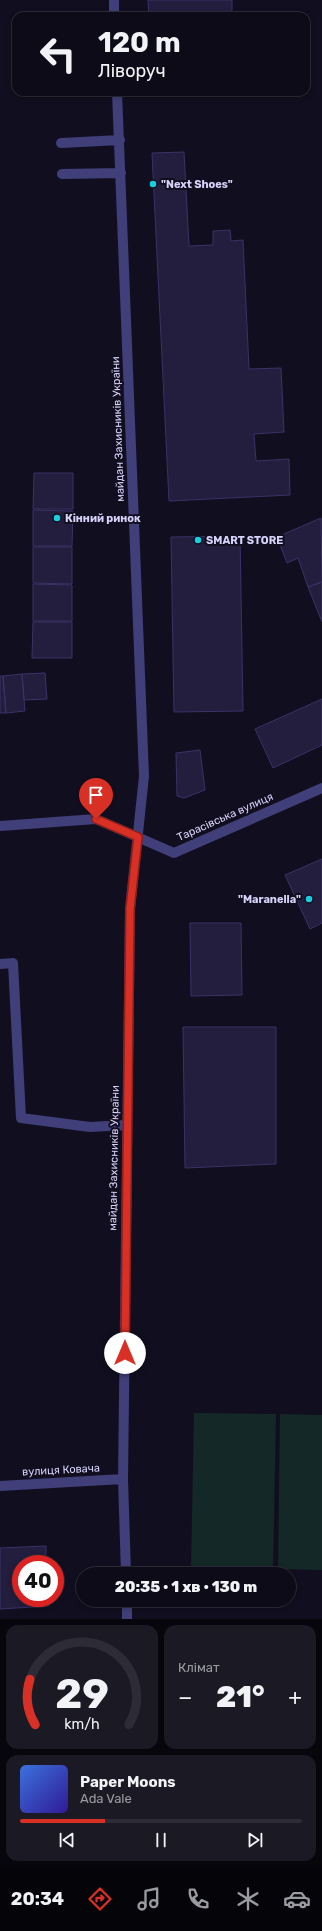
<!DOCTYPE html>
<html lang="uk">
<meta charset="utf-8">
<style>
body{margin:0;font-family:Rubik,sans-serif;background:#1b1924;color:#f1f3f6;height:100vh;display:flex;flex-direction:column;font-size:15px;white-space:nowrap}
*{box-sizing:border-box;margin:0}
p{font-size:13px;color:#9a9ba1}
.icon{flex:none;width:22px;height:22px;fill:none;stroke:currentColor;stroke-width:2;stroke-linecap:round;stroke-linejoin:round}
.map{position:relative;height:1619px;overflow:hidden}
.panel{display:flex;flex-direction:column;gap:6px;padding:6px;background:#07060d;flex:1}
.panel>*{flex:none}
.guide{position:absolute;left:12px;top:12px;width:298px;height:84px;border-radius:12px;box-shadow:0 2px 6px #0003,0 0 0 1px #2d2b36;background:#0d0b17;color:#f1f3f6;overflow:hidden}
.speed{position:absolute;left:12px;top:1555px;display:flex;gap:8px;font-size:20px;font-weight:700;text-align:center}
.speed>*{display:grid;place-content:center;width:52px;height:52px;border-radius:50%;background:#0d0b17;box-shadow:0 2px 6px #0003,0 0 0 1px #2d2b36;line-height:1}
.speed .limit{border:6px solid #d22;background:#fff;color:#111}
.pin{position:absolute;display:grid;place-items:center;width:34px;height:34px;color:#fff;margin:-41px -17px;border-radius:50% 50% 50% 0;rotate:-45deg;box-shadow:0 0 4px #0007}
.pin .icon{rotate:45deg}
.me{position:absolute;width:44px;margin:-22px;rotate:0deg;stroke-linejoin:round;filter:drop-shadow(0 0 3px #0008)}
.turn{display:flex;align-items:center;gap:14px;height:84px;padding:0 20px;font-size:18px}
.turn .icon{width:52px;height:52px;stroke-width:2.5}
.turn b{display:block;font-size:28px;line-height:34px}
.big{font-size:30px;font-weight:800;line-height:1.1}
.panel .card{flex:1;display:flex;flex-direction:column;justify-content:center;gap:6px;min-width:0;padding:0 14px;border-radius:12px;background:#1b1924}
.panel .dial{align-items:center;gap:0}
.dial svg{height:104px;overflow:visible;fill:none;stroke:#2d2b36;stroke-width:7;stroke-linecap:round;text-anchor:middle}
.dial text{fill:#f1f3f6;stroke:none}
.song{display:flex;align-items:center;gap:12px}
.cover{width:48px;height:48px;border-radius:6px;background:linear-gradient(135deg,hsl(220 70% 55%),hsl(250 70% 35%))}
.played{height:4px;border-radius:2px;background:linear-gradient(90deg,#d93025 30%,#2d2b36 30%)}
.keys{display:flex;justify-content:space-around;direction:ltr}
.heat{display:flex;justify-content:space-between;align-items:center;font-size:22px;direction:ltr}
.panel .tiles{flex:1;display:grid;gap:6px;grid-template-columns:1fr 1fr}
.card:last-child{grid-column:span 2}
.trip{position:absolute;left:76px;top:1567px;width:220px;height:40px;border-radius:20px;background:#0d0b17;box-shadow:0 2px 6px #0003,0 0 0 1px #2d2b36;font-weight:800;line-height:40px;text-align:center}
.tabs{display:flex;height:64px;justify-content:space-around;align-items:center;background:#050409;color:#9a9ba1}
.tabs .icon{width:28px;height:28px}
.tabs .on{color:#d93025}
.tabs b{font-size:18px;color:#f1f3f6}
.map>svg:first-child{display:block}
.green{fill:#132827}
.building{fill:#231d3e;stroke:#3b3267}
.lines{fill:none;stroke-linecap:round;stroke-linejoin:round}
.minor{stroke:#403f79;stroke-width:10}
.route-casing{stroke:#8d1f18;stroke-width:10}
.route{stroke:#d93025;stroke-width:7}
.poi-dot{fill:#19cfdf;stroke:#110f1f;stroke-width:1.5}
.labels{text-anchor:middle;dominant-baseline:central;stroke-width:4;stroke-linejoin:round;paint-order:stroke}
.poi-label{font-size:11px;font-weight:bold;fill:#d6d2fa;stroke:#110f1f;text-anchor:start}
.street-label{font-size:11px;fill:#d6d2fa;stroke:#110f1f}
</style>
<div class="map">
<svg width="322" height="1619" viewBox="0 0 322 1619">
<rect width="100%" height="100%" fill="#110f1f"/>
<path class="green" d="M194,1413L276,1414L273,1569L191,1568Z
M280,1414L322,1415V1570L278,1569Z"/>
<path class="building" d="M148,0H232V16H149Z
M184,152L189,246L213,245V231L230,230L231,241L243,240L249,369L281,368L284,432L254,434L256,461L289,459L290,495L169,501L152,153Z
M34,473H73V509H33Z
M33,510L73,511L72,546H33Z
M321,518L322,582L308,587L298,558L287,563L277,537Z
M240,536L243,711L174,712L171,537Z
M33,547H72V584L33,583Z
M322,582V622L308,587Z
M33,584L72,585V621H33Z
M33,622H72V658H32Z
M45,673L47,699L24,700L22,674Z
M22,674L25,711L6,713L3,676Z
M0,676H3L6,713H0Z
M322,699V745L273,768L255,729Z
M200,750L205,790L184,798L177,796L176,753Z
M322,859V923L310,929L285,875Z
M190,923H241L242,995L191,996Z
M183,1027H276V1164L185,1168Z
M46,1546V1564H21V1598H48L49,1606L0,1609V1548Z"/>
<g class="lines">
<path class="minor" d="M114,0V16
M117,92L144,776L130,909L123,1479L126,1574
M61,143L120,140
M62,174L121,173
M0,826L96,819L174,853L322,788
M0,964L13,963L21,1118L90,1127L127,1125
M0,1486L123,1479
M127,1600V1619"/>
</g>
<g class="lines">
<defs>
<path id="route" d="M96,819L138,837L130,909L125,1353"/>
</defs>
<use href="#route" class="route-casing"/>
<use href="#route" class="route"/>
</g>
<g class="poi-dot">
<circle cx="153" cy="184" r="4"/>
<circle cx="57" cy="518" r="4"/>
<circle cx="198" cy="540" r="4"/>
<circle cx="309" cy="899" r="4"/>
</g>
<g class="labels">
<g class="poi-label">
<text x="161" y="184">"Next Shoes"</text>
<text x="65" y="518">Кінний ринок</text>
<text x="206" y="540">SMART STORE</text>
<text x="301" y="899" text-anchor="end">"Maranella"</text>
</g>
<g class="street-label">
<text transform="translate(118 429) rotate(-92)">майдан Захисників України</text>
<text transform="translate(225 817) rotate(-24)">Тарасівська вулиця</text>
<text transform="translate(114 1158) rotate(-89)">майдан Захисників України</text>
<text transform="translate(61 1470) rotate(-3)">вулиця Ковача</text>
</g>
</g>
</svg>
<div class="speed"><div class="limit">40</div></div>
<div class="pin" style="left:96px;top:819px;background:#d93025"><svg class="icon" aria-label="arrive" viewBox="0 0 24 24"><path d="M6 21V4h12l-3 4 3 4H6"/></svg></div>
<svg class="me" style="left:125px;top:1353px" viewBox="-20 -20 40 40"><circle r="19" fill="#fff"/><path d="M0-13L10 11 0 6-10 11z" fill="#d93025"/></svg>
<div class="trip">20:35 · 1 хв · 130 m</div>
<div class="guide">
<div class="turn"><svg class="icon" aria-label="left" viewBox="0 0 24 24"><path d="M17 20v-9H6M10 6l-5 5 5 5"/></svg><div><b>120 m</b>Ліворуч</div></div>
</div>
</div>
<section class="panel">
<div class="tiles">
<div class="card dial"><svg viewBox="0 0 100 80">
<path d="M14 69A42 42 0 1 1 86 69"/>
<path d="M14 69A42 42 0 0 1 10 34" stroke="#d93025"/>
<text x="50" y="56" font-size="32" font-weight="700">29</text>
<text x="50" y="72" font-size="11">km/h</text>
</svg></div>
<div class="card"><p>Клімат</p>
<div class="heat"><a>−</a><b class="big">21°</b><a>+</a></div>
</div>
<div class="card">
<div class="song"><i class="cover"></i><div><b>Paper Moons</b><p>Ada Vale</p></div></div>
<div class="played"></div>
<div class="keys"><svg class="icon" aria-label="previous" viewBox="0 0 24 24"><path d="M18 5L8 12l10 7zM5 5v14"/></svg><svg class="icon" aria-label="pause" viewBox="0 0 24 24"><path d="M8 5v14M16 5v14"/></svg><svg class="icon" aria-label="next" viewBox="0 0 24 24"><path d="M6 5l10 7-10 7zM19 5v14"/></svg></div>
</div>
</div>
</section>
<nav class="tabs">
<b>20:34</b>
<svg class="icon on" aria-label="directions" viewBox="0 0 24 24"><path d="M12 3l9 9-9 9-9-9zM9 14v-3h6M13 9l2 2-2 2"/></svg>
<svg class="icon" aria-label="music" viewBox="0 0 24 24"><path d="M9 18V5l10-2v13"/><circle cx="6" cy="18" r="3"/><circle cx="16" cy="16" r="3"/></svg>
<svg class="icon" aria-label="phone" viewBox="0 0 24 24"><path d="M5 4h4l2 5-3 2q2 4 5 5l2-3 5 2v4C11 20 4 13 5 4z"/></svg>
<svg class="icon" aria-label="climate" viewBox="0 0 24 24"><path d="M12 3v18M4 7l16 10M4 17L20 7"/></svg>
<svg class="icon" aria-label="car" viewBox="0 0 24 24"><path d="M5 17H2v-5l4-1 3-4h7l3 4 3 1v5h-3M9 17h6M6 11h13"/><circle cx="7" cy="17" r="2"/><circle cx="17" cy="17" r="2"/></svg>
</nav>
